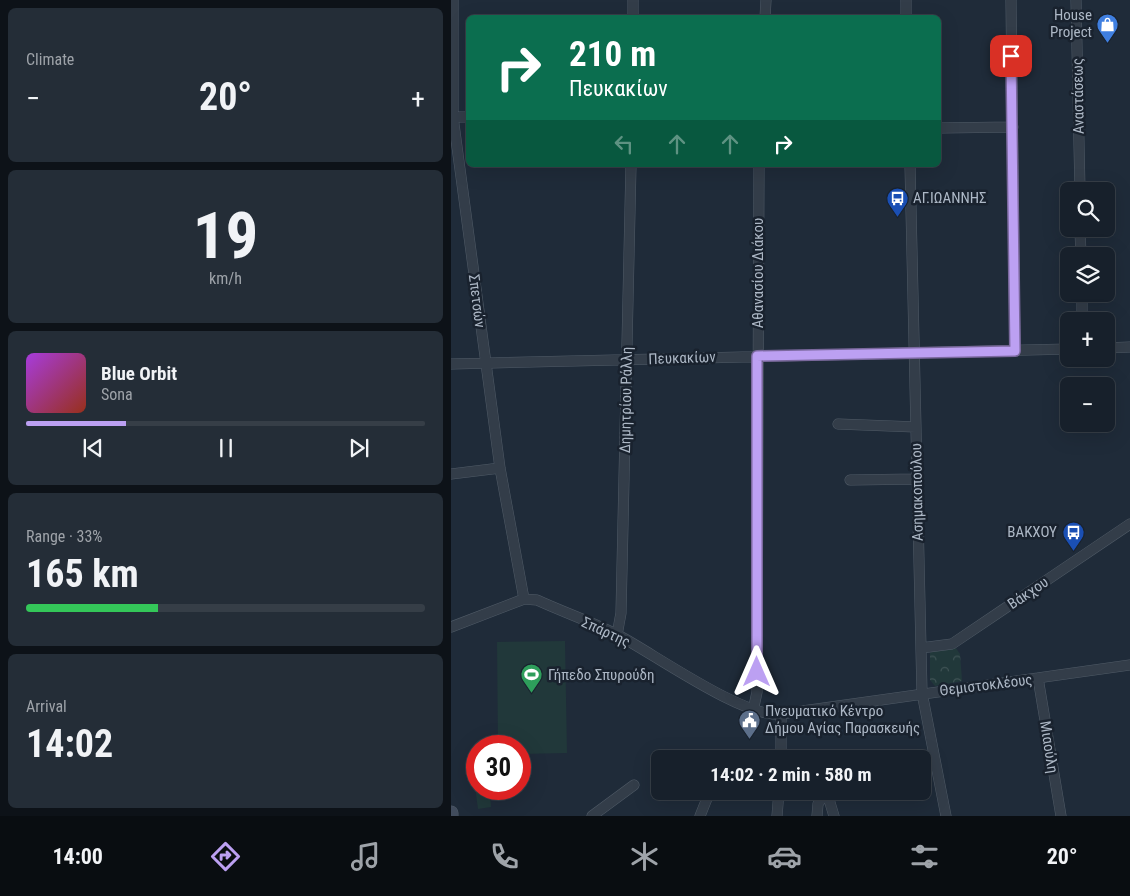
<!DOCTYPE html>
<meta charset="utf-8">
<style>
body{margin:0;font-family:"Roboto Condensed",sans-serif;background:#242d37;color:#f1f3f6;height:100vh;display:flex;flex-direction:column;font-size:19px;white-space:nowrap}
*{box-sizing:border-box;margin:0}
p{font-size:16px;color:#9ea3a9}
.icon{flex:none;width:28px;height:28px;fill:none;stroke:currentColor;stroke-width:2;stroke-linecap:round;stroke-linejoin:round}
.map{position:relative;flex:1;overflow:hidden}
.panel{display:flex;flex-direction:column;gap:8px;padding:8px;background:#0d1218;width:451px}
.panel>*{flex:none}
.top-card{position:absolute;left:15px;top:15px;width:475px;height:152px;border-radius:8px;box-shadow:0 5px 20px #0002,0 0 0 1px #363e47;background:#0b6e4f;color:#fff;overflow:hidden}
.tools{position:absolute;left:609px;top:182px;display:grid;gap:10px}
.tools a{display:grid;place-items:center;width:55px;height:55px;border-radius:8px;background:#17202b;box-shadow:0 5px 20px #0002,0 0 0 1px #363e47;font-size:25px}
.speed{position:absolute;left:15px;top:735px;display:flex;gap:10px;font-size:25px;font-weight:700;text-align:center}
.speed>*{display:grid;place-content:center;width:65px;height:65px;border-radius:50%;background:#17202b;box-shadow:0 5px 20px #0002,0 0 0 1px #363e47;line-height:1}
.speed .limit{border:8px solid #d22;background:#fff;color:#111}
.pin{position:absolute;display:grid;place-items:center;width:42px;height:42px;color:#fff;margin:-21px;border-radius:10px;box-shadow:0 2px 8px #0006}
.me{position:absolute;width:55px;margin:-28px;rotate:0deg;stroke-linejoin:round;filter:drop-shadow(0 0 4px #0008)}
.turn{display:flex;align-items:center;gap:18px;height:105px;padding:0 20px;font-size:22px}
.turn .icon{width:65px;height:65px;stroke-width:2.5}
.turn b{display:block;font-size:35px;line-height:42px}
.lanes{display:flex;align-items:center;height:48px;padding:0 20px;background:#0003;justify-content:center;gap:25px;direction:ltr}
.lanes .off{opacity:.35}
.big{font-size:38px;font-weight:700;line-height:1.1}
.panel .tile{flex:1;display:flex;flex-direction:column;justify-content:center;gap:8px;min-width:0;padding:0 18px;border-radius:8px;background:#242d37}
.panel .dial{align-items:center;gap:0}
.dial b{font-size:65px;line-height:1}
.song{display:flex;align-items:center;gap:15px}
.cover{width:60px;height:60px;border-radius:8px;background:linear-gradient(135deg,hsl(280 70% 55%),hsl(10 70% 35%))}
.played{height:5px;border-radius:2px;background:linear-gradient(90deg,#bca0f2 25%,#363e47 25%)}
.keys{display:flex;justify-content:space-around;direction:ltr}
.heat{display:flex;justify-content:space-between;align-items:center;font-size:28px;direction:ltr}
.charge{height:8px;border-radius:4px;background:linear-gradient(90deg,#34c759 33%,#363e47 0)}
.trip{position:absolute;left:200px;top:750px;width:280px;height:50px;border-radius:8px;background:#17202b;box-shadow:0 5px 20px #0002,0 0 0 1px #363e47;font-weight:700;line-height:50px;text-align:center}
.dock{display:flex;height:80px;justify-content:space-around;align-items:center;background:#090d11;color:#9ea3a9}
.dock .icon{width:35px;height:35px}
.dock .on{color:#bca0f2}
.dock b{font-size:22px;color:#f1f3f6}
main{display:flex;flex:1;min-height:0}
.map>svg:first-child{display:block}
.park{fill:url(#park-crowns)}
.garden{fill:#21383a}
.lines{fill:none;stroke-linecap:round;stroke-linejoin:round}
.street-casing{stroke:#505b67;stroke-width:11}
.secondary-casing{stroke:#505b67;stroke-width:15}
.street{stroke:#333d49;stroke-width:10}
.secondary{stroke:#414c5d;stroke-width:14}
.route-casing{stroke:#7a689d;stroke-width:12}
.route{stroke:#bca0f2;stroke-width:9}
.labels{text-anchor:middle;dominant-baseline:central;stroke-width:5;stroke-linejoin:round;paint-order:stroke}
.poi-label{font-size:15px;fill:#adb8c6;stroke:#19222e;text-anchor:start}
.street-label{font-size:15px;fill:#adb8c6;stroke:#19222e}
</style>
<main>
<section class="panel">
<div class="tile"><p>Climate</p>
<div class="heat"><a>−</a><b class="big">20°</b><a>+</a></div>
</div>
<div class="tile dial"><b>19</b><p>km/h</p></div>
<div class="tile">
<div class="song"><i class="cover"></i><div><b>Blue Orbit</b><p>Sona</p></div></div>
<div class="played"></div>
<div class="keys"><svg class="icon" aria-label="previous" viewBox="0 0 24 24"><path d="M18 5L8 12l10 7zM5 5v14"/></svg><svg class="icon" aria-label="pause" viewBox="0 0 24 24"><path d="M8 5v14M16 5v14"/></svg><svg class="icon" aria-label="next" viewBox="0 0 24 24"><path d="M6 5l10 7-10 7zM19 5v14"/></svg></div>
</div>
<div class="tile"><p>Range · 33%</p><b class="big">165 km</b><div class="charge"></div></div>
<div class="tile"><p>Arrival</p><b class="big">14:02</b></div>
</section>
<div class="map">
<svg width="679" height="816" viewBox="0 0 679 816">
<defs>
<pattern id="park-crowns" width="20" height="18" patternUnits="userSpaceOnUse" patternTransform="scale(1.25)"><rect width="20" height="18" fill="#21383a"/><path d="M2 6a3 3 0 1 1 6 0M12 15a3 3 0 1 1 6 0" fill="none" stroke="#3f5355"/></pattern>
</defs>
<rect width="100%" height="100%" fill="#1f2b39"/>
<path class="park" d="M504,647L509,654L511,681L484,686L479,680V653L483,650Z"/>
<path class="garden" d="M114,641L116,753L69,754V746H47L46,642Z
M24,787L39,789L40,807L27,809Z"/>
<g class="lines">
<defs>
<path id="street" d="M2,0V117L49,468L73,599
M455,0V18
M560,0L564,351
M625,0L629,191
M182,18V0
M314,18L315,0
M0,117H18
M488,128L562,127
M459,165L471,693L495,816
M629,229L630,256
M631,294V321
M655,348L679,347
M0,364L618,349
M387,424L465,427
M0,474L49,468
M399,480L466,479
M0,627L73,599L86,600C112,612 141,622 167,635C203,654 294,719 330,714L679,665
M166,635L170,613L180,165
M470,648L501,644L679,524
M587,678L610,816
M302,711L306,692L308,165
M330,759V714
M141,816L183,785
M249,816L259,791
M326,816L328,791
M366,816L367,804L372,796H377L383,816"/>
<path id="secondary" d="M0,813V816"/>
</defs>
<use href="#street" class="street-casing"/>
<use href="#secondary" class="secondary-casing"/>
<use href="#street" class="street"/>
<use href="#secondary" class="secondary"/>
</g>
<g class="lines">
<defs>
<path id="route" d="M306,672V356L564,351L560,56"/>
</defs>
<use href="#route" class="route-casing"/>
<use href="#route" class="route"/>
</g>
<defs>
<symbol id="shop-pin" viewBox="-11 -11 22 30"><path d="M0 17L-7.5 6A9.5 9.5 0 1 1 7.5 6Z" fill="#3f7fe0" stroke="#19222e"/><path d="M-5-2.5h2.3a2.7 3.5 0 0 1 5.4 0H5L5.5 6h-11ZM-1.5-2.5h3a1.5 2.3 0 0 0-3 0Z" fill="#fff"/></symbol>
<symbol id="bus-pin" viewBox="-11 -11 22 30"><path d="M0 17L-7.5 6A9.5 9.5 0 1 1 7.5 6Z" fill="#1a4fb4" stroke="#19222e"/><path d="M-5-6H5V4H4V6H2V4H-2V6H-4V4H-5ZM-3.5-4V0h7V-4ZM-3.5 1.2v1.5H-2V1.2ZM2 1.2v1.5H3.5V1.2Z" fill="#fff"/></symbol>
<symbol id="stadium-pin" viewBox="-11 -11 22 30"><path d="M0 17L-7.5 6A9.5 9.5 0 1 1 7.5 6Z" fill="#2e9e5b" stroke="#19222e"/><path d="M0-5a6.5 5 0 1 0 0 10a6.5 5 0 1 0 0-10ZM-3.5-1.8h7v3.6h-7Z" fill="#fff"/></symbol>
<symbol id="civic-pin" viewBox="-11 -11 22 30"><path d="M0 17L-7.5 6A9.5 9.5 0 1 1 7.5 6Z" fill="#5c6f8a" stroke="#19222e"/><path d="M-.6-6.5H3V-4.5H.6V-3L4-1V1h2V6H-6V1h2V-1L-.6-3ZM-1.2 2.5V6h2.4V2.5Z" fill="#fff"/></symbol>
</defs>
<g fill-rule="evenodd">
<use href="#shop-pin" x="644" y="12" width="25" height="34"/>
<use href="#bus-pin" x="434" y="186" width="25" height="34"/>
<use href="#bus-pin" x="610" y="520" width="25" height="34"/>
<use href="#stadium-pin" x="68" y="662" width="25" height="34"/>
<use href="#civic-pin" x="286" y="708" width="25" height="34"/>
</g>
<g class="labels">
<g class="poi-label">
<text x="641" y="15" text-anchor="end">House<tspan x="641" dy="17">Project</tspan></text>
<text x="462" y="198">ΑΓ.ΙΩΑΝΝΗΣ</text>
<text x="606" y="532" text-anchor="end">ΒΑΚΧΟΥ</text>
<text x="97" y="675">Γήπεδο Σπυρούδη</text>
<text x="314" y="711">Πνευματικό Κέντρο<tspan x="314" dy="17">Δήμου Αγίας Παρασκευής</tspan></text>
</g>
<g class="street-label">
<text transform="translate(627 96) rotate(-91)">Αναστάσεως</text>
<text transform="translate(307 273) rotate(-90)">Αθανασίου Διάκου</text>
<text transform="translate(26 301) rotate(83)">Σπετσών</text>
<text transform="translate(231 358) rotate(-2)">Πευκακίων</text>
<text transform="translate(175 400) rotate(-89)">Δημητρίου Ράλλη</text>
<text transform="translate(466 492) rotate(-91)">Ασημακοπούλου</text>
<text transform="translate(577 593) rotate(-34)">Βάκχου</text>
<text transform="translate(155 632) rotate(25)">Σπάρτης</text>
<text transform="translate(535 685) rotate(-7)">Θεμιστοκλέους</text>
<text transform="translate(598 747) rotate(81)">Μιαούλη</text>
</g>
</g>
</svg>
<div class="tools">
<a><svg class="icon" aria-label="search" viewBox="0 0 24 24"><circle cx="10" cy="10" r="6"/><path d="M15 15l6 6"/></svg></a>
<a><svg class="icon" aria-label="layers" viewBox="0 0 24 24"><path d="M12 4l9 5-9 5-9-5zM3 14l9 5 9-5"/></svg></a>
<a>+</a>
<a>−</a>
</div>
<div class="speed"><div class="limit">30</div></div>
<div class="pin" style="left:560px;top:56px;background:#d93025"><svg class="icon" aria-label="arrive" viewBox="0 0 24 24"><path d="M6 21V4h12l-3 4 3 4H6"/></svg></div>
<svg class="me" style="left:306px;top:672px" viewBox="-20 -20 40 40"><path d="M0-17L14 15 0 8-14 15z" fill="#bca0f2" stroke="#fff" stroke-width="4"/></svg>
<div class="trip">14:02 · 2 min · 580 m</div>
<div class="top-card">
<div class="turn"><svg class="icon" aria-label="right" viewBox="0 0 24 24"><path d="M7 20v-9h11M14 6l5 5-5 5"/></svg><div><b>210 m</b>Πευκακίων</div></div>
<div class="lanes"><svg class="icon off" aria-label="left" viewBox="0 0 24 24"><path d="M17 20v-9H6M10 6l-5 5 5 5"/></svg><svg class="icon off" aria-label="ahead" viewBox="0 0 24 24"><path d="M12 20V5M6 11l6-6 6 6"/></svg><svg class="icon off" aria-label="ahead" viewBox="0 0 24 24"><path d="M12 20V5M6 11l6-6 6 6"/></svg><svg class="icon" aria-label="right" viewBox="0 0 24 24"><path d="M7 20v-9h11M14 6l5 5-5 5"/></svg></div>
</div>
</div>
</main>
<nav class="dock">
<b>14:00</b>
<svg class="icon on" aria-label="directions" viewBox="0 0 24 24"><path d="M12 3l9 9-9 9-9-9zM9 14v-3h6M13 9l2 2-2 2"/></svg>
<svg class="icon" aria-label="music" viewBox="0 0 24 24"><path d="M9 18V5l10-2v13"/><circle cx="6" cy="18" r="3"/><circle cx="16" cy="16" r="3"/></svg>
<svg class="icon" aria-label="phone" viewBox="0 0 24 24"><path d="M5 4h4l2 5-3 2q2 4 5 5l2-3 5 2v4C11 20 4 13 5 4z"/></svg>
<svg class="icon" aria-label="climate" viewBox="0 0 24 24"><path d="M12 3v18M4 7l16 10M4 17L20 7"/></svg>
<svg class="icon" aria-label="car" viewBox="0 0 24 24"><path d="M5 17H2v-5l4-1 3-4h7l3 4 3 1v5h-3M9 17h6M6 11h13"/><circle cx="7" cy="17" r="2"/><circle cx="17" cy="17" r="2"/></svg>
<svg class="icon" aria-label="filters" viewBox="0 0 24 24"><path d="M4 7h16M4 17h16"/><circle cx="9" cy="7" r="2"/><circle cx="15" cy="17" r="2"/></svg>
<b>20°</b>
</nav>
